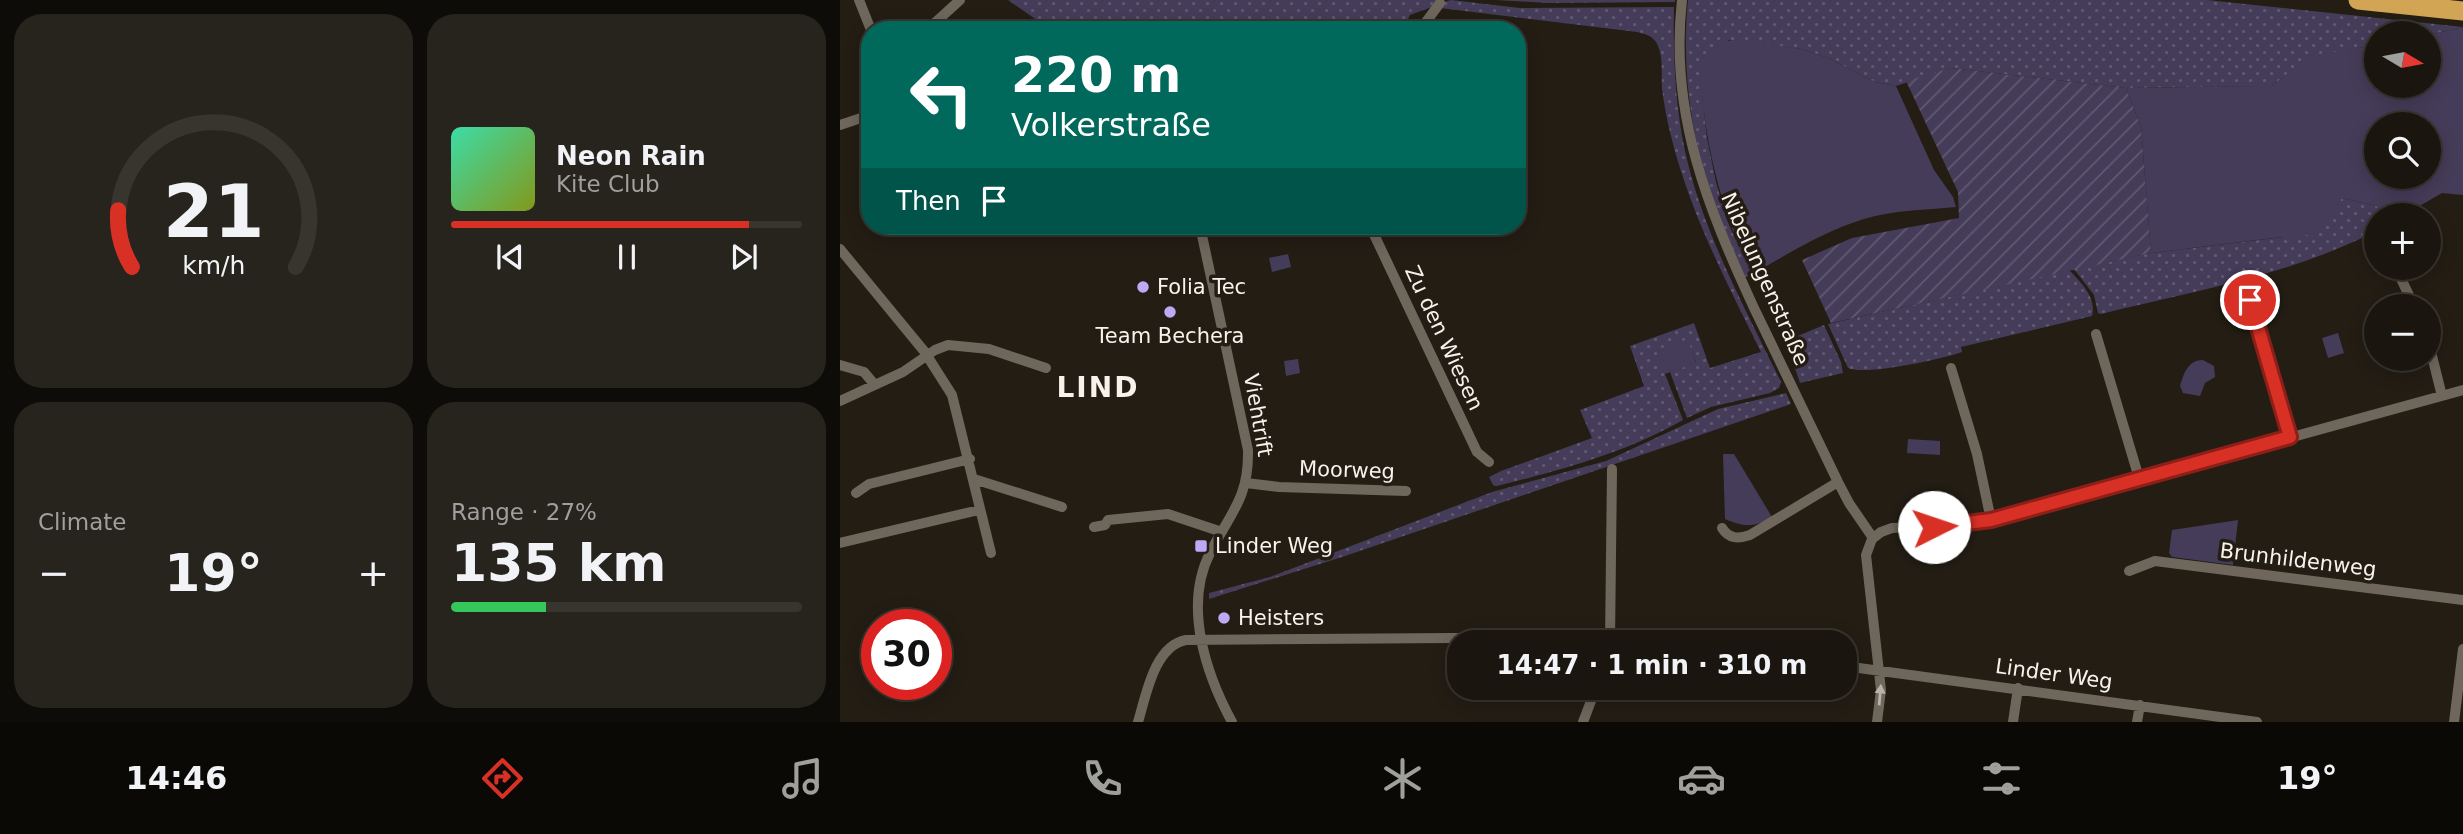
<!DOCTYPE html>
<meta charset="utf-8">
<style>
body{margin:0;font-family:"DejaVu Sans",sans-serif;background:#27231d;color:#f1f3f6;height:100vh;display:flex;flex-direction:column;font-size:26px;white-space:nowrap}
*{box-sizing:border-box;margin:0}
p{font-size:23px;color:#9f9f9e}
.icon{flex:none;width:38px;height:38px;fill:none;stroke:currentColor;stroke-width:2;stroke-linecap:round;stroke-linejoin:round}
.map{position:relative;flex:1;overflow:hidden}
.side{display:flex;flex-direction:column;gap:14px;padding:14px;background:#0e0c08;width:840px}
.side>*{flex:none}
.banner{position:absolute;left:21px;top:21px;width:665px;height:214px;border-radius:28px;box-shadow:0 4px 18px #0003,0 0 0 2px #38352f;background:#00695c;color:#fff;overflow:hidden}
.needle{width:46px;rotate:100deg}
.buttons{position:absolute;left:1524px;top:21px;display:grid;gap:14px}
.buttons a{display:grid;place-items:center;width:77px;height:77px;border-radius:50%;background:#1a160f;box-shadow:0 4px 18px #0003,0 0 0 2px #38352f;font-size:35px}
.speed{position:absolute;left:21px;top:609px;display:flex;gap:14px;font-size:35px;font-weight:700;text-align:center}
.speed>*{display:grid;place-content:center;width:91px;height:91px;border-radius:50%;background:#1a160f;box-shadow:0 4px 18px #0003,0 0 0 2px #38352f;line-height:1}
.speed .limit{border:10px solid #d22;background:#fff;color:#111}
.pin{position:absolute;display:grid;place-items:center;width:60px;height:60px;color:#fff;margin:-30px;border:4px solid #fff;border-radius:50%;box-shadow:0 2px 7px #0007}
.me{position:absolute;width:77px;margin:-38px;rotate:86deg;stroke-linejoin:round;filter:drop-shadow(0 0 5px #0008)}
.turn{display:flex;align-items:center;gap:24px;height:147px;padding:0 35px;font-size:32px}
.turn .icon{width:91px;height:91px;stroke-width:2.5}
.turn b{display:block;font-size:49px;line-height:60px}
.then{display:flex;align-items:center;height:66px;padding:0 35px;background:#0003;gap:14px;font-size:26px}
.big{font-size:52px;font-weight:600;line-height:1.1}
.side .card{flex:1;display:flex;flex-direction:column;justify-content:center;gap:10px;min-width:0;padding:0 24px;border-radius:28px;background:#27231d}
.side .dial{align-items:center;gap:0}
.dial svg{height:182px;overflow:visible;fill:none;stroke:#38352f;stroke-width:7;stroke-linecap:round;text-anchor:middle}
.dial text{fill:#f1f3f6;stroke:none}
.song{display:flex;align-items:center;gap:21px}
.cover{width:84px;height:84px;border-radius:10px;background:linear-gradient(135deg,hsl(160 70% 55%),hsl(70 70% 35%))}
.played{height:7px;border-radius:4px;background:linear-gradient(90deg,#d93025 85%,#38352f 85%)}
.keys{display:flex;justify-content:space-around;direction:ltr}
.heat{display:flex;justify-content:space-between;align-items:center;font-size:38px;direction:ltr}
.charge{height:10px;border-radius:5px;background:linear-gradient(90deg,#34c759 27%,#38352f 0)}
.side .tiles{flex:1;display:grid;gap:14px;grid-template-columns:repeat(2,1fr)}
.trip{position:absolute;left:607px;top:630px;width:410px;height:70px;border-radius:28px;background:#1a160f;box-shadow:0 4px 18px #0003,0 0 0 2px #38352f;font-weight:600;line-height:70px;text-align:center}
.menu{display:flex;height:112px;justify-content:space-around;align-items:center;background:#0a0906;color:#9f9f9e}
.menu .icon{width:49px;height:49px}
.menu .current{color:#d93025}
.menu b{font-size:32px;color:#f1f3f6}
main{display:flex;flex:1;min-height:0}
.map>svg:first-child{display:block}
.grass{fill:url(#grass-dots)}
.park{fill:#453c59;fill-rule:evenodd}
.garden{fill:url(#garden-furrows)}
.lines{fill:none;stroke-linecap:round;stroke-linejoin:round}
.minor{stroke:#6f675c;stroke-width:10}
.motorway{stroke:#d2a555;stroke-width:19}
.oneway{fill:#bab3ab}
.route-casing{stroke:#8d1f18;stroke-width:18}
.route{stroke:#d93025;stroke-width:12}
.poi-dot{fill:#bea9f4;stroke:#231d14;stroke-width:2.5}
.labels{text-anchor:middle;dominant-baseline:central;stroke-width:7;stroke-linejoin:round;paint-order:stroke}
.street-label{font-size:21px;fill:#f7f2ec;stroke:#231d14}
.poi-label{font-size:21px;fill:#f7f2ec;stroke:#231d14;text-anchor:start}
.district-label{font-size:28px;font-weight:bold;letter-spacing:2px;fill:#f7f2ec;stroke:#231d14}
</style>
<main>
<section class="side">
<div class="tiles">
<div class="card dial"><svg viewBox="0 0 100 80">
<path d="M14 69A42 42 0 1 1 86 69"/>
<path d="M14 69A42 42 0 0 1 8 44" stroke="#d93025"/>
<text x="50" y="56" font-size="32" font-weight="700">21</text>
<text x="50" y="72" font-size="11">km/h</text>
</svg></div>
<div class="card">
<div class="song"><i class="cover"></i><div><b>Neon Rain</b><p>Kite Club</p></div></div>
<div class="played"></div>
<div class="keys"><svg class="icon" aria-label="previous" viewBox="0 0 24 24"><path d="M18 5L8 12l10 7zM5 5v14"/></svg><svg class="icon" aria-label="pause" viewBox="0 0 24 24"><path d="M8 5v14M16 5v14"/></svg><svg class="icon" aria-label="next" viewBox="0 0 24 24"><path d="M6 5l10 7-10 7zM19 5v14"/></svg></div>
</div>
<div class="card"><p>Climate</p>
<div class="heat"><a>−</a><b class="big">19°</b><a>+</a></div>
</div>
<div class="card"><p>Range · 27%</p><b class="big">135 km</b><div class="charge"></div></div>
</div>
</section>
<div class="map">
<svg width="1623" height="722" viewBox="0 0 1623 722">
<defs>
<pattern id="grass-dots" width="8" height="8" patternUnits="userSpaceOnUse" patternTransform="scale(1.75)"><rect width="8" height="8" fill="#453c59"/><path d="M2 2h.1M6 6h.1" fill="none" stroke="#615971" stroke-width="1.8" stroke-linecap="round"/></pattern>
<pattern id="garden-furrows" width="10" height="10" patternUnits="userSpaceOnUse" patternTransform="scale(1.75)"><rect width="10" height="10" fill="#453c59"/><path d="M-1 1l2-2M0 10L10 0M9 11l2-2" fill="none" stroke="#615971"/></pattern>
</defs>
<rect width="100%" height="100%" fill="#231d14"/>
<path class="grass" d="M168,0H597L592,7L570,15L565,25L566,30H529L515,25L496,30H211Z
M611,0L680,8L834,7C833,56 835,103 845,151C863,233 905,308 941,382L939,388L930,393L871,407L847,418L830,372L856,362L847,339L825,374L843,420C785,453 721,470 657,486L653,485L649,477L661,471L752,438L740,410L804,386L790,346L854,323L870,368L921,352C886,281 850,213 831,136C827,121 824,104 822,89C821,75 824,54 816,42C811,35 805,34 797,32L600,8L604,2Z
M656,0H835V2L709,3Z
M848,0H1367L1623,27L1589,35V33H1536V45L1469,57L1432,86L1286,88L1111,68L1056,86L1035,82L988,58L961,49L888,40L862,94L867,138L876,182L887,220L911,275L905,277C894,252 881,228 873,202C851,138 841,68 848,0Z
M1502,198L1537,206L1543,215H1536V231C1451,275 1353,291 1261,314L1258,313L1254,295L1234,269L1311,253L1477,233Z
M1229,270C1241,282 1257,298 1252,316L1121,347L1122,352C1102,359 1026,376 1008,368L988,324Z
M984,325L1001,362L1003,373L960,383L946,341Z
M946,393L951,404L502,557L369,599V593L430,577L652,492L766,461L878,409Z"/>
<path class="park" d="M1623,27V195L1602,193L1564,215H1543L1537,206L1502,198L1478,233L1443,239L1442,237L1311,253L1301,127L1286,88L1416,86L1417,83L1420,86H1432L1469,56L1536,45V86H1589V35ZM1536,124H1589V177H1536Z
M895,40L961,49L988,58L1035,82L1056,86L1094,170L1113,197L1116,207C1085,210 1054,210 1024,219C984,231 946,255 911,275C886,220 870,165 863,105C862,92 858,74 862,62C866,47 881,41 895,40Z
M448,254L451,267L432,272L429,258Z
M1498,333L1504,353L1488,358L1482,338Z
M848,339L856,363L825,374L816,350Z
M458,359L460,373L446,376L444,361Z
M1363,360L1374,366L1375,377L1365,383L1360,396L1343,393L1340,386C1344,373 1348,360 1363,360Z
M1068,439L1100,441V455L1067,453Z
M883,454H894L932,517C914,528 904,527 885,519Z
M1398,520L1393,565L1332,557L1329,553L1332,530Z"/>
<path class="garden" d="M1111,68L1286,88L1301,127L1311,253L991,323L962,260L1012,238L1119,218L1118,192L1066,81Z"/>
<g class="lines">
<path class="minor" d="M19,0L31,30
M842,0C829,114 868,208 914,308C942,366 970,424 998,482L1009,503L1033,538
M87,30L120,0
M580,30L600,3
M0,125L30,115
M360,226L408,450C409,499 390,513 370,553C343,606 366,674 392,722
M530,226L637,452L649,462
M0,249L84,351L112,395L151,553
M1556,268L1574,306
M1410,300L1450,437
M1256,334L1299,478
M1589,344L1602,396
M0,365L24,372L34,384
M1111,368L1137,454L1151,520
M0,401L63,372L95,350L108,345L149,349L206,368
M134,479L222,507
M406,483L439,487L566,491
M16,493L29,484L130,459
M254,527L265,525L268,520L328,514L382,532
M882,528C889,539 898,539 910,535L998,482
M0,543L139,510
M1289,571L1315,561L1623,600
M770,642L772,469
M1004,666L1417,722
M298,722C306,696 314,646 346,640L746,637L809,642
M743,722L756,688
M1037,722L1041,690L1026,555L1032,539L1041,532L1052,528L1107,526L1151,520L1623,390
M1173,722L1178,688
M1297,722L1300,705
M1614,722L1623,649"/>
<path class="motorway" d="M1518,0L1623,11"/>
</g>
<defs><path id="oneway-solid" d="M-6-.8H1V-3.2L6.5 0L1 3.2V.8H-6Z" transform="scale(1.75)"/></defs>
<use class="oneway" href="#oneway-solid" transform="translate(1040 695) rotate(-85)"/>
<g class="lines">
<defs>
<path id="route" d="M1094,527L1151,520L1450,437L1410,300"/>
</defs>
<use href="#route" class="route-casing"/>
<use href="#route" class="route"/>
</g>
<g class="poi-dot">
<circle cx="303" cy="287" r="7"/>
<circle cx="330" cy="312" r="7"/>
<rect x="354" y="539" width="14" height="14" rx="3.5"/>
<circle cx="384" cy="618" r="7"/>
</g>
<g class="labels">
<g class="street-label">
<text transform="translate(925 279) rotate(66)">Nibelungenstraße</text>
<text transform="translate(604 338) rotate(65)">Zu den Wiesen</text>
<text transform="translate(418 415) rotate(80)">Viehtrift</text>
<text transform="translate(507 470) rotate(2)">Moorweg</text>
<text transform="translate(1458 560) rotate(7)">Brunhildenweg</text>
<text transform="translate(1214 674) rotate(8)">Linder Weg</text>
</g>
<g class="poi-label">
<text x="317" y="287">Folia Tec</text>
<text x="330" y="336" text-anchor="middle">Team Bechera</text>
<text x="375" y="546">Linder Weg</text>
<text x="398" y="618">Heisters</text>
</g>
<g class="district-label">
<text x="258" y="387">LIND</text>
</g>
</g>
</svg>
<div class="buttons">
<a><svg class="needle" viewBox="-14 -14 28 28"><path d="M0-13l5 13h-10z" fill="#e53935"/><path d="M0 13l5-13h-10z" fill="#9f9f9e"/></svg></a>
<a><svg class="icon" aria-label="search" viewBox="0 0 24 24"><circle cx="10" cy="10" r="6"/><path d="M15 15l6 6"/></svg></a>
<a>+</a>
<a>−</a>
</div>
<div class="speed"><div class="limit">30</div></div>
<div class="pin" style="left:1410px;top:300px;background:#d93025"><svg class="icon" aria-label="arrive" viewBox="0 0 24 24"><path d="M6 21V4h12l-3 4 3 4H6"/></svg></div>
<svg class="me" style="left:1094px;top:527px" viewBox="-20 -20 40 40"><circle r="19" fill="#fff"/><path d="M0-13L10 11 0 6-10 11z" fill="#d93025"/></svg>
<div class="trip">14:47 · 1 min · 310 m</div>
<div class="banner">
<div class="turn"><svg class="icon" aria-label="left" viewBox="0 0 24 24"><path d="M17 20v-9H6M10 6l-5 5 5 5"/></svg><div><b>220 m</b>Volkerstraße</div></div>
<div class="then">Then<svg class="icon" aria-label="arrive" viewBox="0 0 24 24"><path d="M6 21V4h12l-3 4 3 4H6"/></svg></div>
</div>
</div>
</main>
<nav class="menu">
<b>14:46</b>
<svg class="icon current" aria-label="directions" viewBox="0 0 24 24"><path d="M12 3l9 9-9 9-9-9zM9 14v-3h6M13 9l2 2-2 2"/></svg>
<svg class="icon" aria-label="music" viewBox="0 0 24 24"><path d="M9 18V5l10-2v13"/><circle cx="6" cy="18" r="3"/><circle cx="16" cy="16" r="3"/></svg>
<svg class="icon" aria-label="phone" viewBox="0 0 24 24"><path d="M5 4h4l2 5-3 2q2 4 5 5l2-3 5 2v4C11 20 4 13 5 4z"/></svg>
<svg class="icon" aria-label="climate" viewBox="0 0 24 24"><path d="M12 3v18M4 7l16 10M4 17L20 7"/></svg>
<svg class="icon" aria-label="car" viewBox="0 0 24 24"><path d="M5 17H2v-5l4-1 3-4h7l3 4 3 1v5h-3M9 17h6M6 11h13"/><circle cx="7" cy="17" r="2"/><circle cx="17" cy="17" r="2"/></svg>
<svg class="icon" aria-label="filters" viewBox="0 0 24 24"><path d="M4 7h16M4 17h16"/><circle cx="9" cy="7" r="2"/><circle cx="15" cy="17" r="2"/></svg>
<b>19°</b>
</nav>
